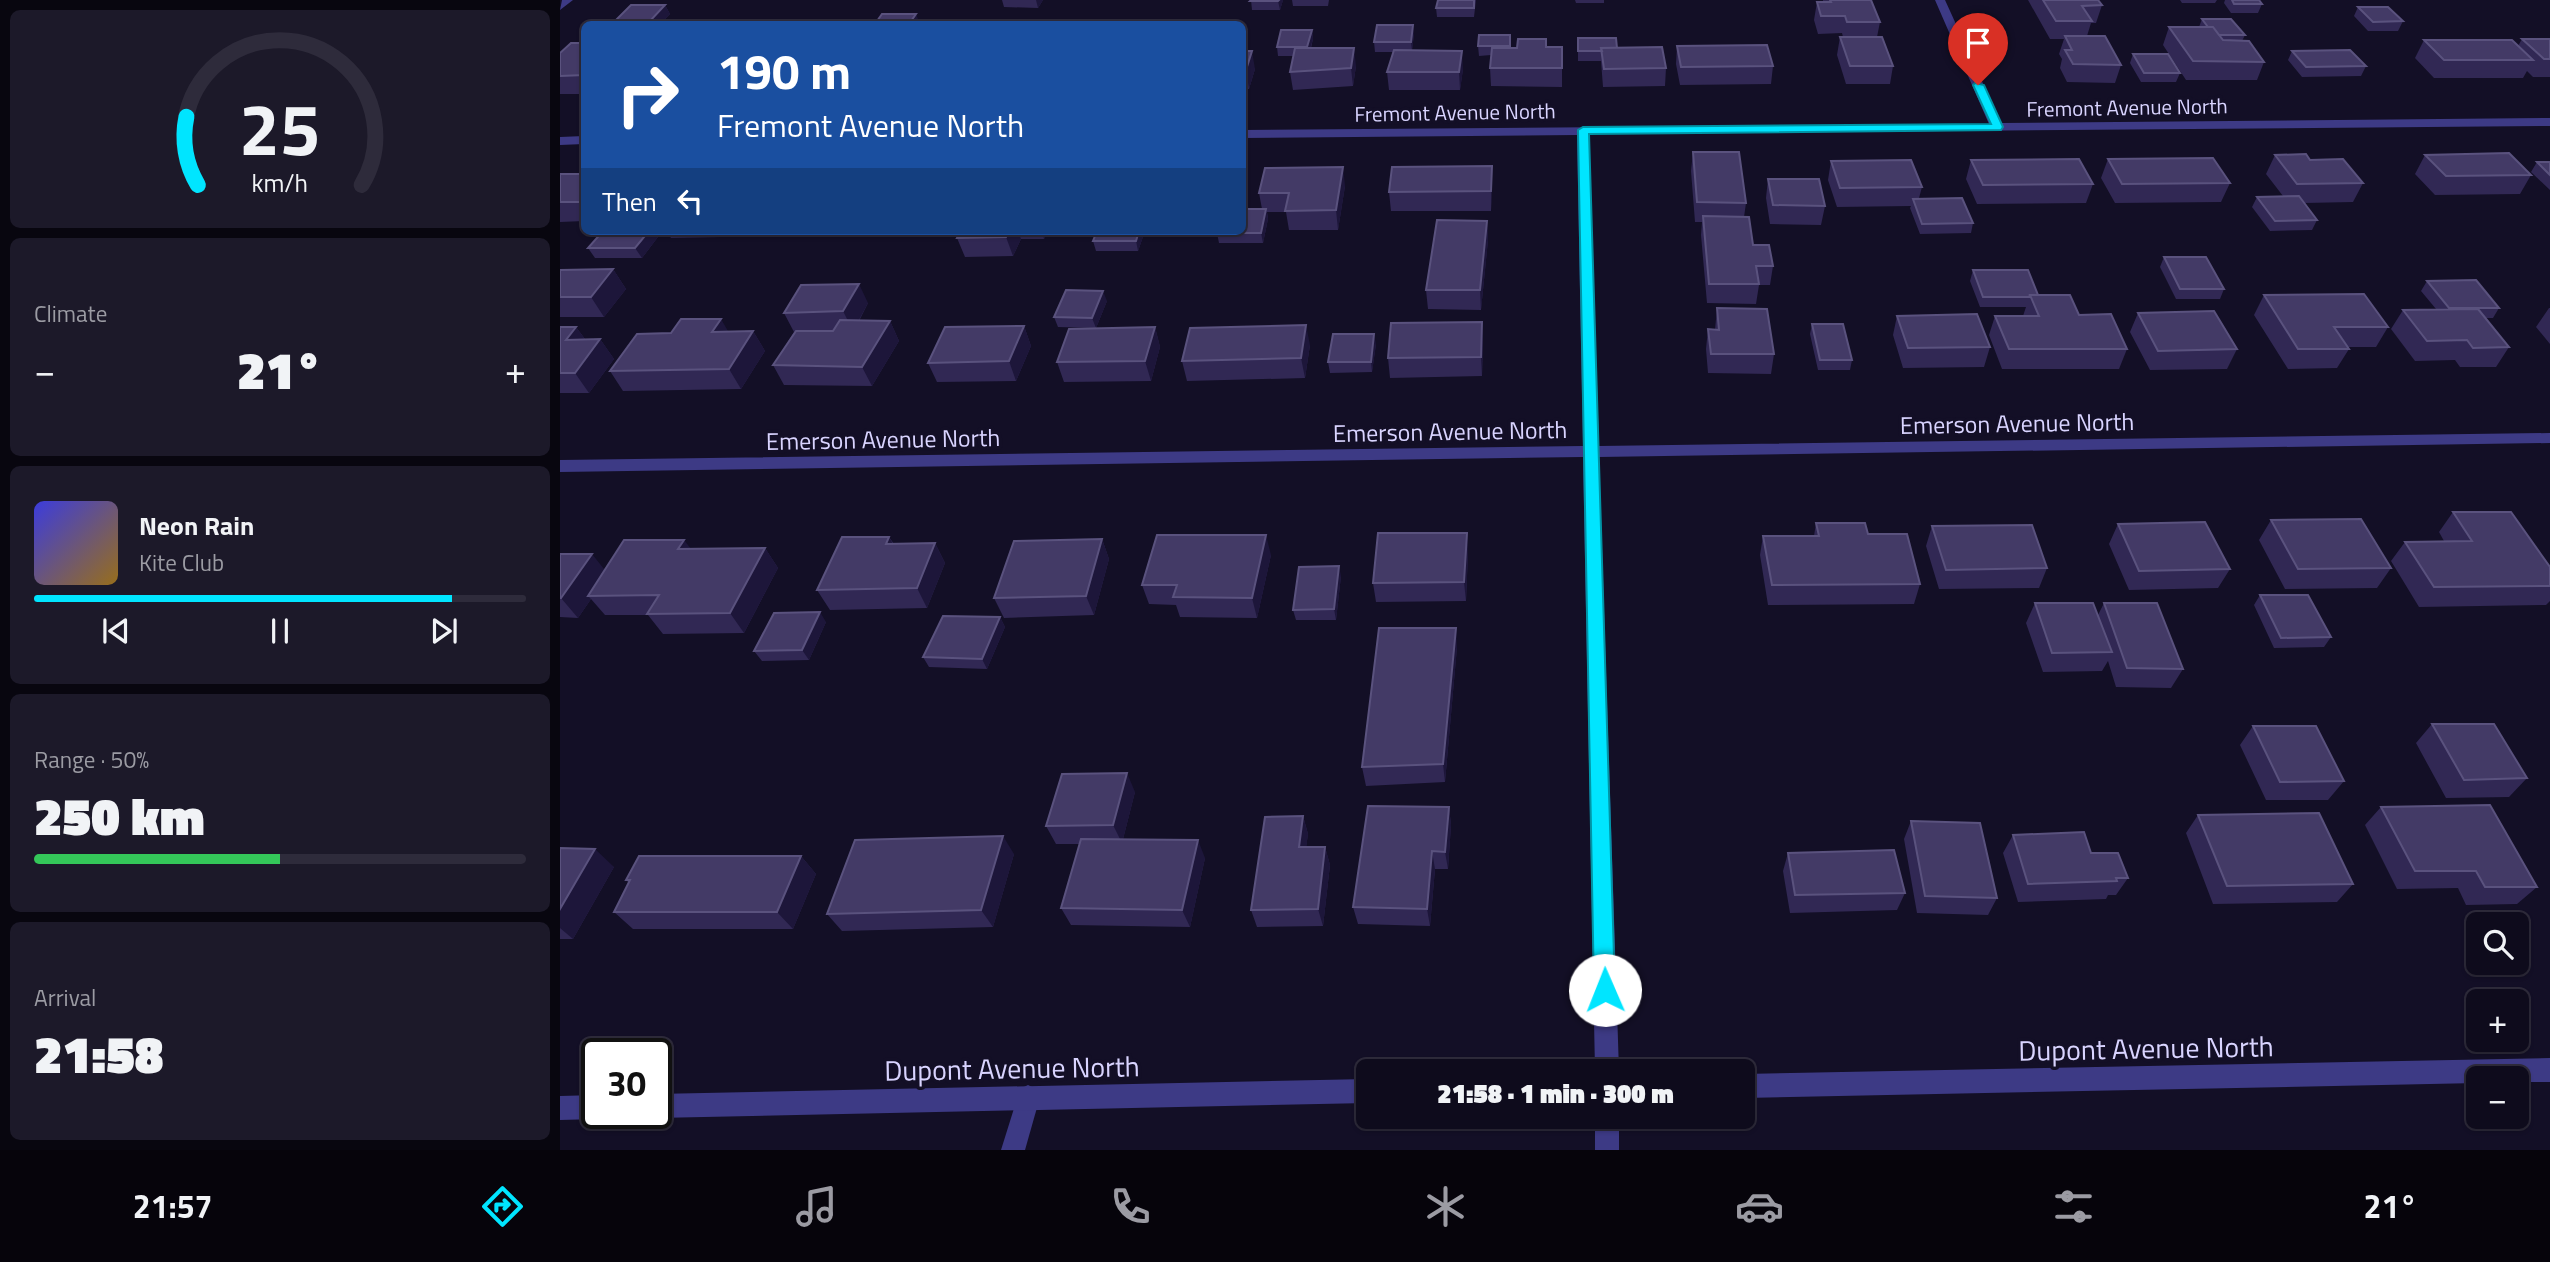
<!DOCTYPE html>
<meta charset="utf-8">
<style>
body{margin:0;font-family:"Titillium Web",sans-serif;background:#1c1929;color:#f1f3f6;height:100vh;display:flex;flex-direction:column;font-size:26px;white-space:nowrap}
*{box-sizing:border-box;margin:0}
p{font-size:23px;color:#9b9ba3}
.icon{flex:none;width:38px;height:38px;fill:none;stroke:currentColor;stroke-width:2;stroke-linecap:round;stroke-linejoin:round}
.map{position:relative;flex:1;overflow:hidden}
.sheet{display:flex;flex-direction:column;gap:10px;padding:10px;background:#08060f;width:560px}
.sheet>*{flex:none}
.top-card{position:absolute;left:21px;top:21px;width:665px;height:214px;border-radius:10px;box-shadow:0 2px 5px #0004,0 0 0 2px #2e2b3b;background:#1a4fa0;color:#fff;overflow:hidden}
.buttons{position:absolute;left:1906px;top:912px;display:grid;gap:14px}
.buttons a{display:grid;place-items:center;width:63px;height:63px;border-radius:10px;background:#0e0b1c;box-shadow:0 2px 5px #0004,0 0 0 2px #2e2b3b;font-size:35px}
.speed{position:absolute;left:21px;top:1038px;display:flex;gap:14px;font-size:35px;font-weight:700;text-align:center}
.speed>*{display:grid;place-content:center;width:91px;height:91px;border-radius:50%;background:#0e0b1c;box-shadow:0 2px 5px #0004,0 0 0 2px #2e2b3b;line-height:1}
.speed .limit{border:4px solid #111;border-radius:10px;background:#fff;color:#111}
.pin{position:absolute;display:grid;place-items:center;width:60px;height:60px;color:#fff;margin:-72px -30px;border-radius:50% 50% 50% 0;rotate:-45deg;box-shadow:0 0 7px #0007}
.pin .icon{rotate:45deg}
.me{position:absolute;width:77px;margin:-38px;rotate:359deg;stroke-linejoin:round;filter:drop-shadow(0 0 5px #0008)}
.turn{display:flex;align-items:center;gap:24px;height:147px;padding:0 21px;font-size:32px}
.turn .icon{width:91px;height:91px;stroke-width:2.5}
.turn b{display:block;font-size:49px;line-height:60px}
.then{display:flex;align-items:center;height:66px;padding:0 21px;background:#0003;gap:14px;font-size:26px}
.big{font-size:52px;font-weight:800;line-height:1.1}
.sheet .tile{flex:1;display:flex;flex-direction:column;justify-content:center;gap:10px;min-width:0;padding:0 24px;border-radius:10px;background:#1c1929}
.sheet .dial{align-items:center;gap:0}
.dial svg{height:182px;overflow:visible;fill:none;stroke:#2e2b3b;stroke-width:7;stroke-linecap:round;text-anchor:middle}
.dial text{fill:#f1f3f6;stroke:none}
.song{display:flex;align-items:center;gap:21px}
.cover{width:84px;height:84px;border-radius:10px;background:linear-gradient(135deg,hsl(240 70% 55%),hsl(40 70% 35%))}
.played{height:7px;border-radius:4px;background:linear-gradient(90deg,#00e5ff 85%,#2e2b3b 85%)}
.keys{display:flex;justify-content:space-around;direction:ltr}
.heat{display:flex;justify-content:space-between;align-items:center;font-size:38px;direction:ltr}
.charge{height:10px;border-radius:5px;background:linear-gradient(90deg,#34c759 50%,#2e2b3b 0)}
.trip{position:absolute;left:796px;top:1059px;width:399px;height:70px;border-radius:10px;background:#0e0b1c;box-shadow:0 2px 5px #0004,0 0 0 2px #2e2b3b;font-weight:800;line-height:70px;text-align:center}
.dock{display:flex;height:112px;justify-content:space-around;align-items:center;background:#06040b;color:#9b9ba3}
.dock .icon{width:49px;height:49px}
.dock .active{color:#00e5ff}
.dock b{font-size:32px;color:#f1f3f6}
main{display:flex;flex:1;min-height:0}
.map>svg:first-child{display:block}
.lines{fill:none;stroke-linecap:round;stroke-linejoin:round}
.service{fill:#3d3a85;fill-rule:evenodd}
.minor{fill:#3d3a85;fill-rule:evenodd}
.wall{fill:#312854}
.shaded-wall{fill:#1d163a}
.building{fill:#433a66;stroke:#5a527e;stroke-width:2}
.route{fill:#00e5ff;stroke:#0095a6;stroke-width:2}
.labels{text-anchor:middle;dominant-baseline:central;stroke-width:7;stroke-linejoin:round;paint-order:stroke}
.far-street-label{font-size:21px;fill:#d9d4ff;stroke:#130f26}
.street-label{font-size:24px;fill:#d9d4ff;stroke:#130f26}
.near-street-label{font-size:28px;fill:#d9d4ff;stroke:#130f26}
</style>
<main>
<section class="sheet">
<div class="tile dial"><svg viewBox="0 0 100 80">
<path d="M14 69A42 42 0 1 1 86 69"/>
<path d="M14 69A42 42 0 0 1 9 39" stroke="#00e5ff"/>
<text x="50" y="56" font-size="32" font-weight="700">25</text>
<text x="50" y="72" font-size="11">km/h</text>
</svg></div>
<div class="tile"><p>Climate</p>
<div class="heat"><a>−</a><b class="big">21°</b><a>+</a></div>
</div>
<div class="tile">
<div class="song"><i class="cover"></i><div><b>Neon Rain</b><p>Kite Club</p></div></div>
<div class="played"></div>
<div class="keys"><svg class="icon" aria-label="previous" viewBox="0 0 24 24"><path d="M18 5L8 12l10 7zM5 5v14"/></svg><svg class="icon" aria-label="pause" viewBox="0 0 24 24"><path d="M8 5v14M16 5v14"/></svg><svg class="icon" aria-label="next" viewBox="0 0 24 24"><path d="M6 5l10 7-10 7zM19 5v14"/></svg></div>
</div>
<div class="tile"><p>Range · 50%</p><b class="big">250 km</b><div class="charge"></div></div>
<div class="tile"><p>Arrival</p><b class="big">21:58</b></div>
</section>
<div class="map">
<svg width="1990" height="1150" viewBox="0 0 1990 1150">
<rect width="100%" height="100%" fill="#130f26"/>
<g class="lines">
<path class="service" d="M468,1085L476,1089L480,1097L465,1150H441L460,1089Z"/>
<path class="minor" d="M2,0H13L0,10Z
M1375,0H1385L1441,123L1990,118V126L1029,134L1039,446L1990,433V443L1039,457L1059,1071H1035L1023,457L0,472V460L1023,446L1017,135L682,138V130L1429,124Z
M24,136V144L0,145V137Z
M1990,1058V1082H1956V1078H1918V1083L1183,1098V1074Z
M808,1079V1103L96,1118L87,1113H96V1094Z
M37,1095V1113H47L45,1115L37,1119L0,1120V1096Z
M1035,1116H1059V1150H1035Z"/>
</g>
<path class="wall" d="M442,0H483L478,8L444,7Z
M691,0H723L720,10H692Z
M732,0H769L768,6H733Z
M878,0H916L914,17H877L876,8Z
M1015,0H1044V3H1016Z
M1263,0H1311L1320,22L1317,37L1333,66L1330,84H1286L1277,55L1280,37H1283L1282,33L1258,34L1254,20L1257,2H1263Z
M1468,0H1538L1542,5L1536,23H1531L1527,36L1561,65L1555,83L1507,82L1500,68L1502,59L1499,54L1504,39H1490Z
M1620,0H1657L1655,3H1622Z
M1665,0H1699L1702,4L1698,13H1671L1664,3Z
M105,5L110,14L100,24H57L55,21Z
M1798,7L1843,21L1838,31H1808L1794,16Z
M1642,19L1685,35L1682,41L1704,62L1697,80H1626L1603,45L1609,27H1639Z
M752,30L753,39L751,48L796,66L793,86L733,90L730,72L734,56H718L717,47Z
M854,34L852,50L903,69L900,90H829L827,72L833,52H815L814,42Z
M950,35V48L1002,47V87L931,86L930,68L931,55L919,56L918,46Z
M1018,38L1057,48L1106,68L1105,86L1043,87L1041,61H1018Z
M1962,39H1990V77H1973L1967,71L1963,78H1874L1855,58L1864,40L1958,46Z
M24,43V94H0V53Z
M1117,46L1213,66L1211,84L1120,85L1116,64Z
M682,51L695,69L689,89H682Z
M1732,51L1806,66L1801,76L1742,77L1728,60Z
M1573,54L1620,73L1616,82H1581L1570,63Z
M1133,152L1186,203L1184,217L1193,245L1213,266L1210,285H1199L1196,304L1147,303L1141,235L1142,222H1135L1131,171Z
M1715,155L1750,160L1803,183L1793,202L1744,203L1757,220L1752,230L1710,231L1692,207L1697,197L1723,196L1706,174Z
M1865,155L1971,175L1960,194L1875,195L1855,174Z
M1548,159L1670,183L1661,202L1555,203L1541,178Z
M1411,160L1533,184L1526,203L1417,204L1406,179Z
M1271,161L1362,187L1359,198L1413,223L1411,233L1360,234L1350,208L1351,206L1277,207L1268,180Z
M1977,162H1990V190L1971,172Z
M0,174H24V221L0,222Z
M1208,179L1265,206L1261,225L1210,224L1206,198Z
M932,185L931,211H831L829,192Z
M785,186L778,230H729L726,212H707L708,219L703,243H659L657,233L702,209L699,193Z
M927,221L928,240L921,310L868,309L866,290Z
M107,231H165L161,237L111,238Z
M401,231H488L484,239H461L453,256L405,257L397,238Z
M537,231H585L578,251H536L533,241Z
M101,233L82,258H35L28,248Z
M1604,257L1664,289L1660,299H1616L1600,267Z
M53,269L66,289L44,317H0V270Z
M1413,270L1478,295L1519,315L1567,349L1559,369H1442L1429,335L1435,316H1463L1466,307H1420L1410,281Z
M1867,281L1939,308L1933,318H1925L1949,347L1936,367H1900L1895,360L1855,361L1831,329L1843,310L1876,309L1861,291Z
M1704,295L1828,327L1816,347H1787L1789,349L1777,368L1728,369L1694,315Z
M547,301L536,328L498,327L494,317Z
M308,303L299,321H330L339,341L312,386L224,385L213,365L234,332L224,313Z
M1157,308L1214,354L1211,374L1148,373L1146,349L1148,329L1155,330Z
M1989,308H1990V344L1976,327Z
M1578,313L1677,349L1667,369L1590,370L1570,332Z
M1337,316L1430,347L1424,367L1343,368L1333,335Z
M1252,324L1292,360L1290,370H1258L1250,334Z
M464,326L471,346L456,381L377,382L368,363Z
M0,327H16L25,339H40L54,359L29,393H0Z
M595,327L600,347L591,381L504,382L497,362Z
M168,331H193L205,351L181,389L63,391L50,371Z
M923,341L922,376L830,378L828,358Z
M816,344L812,372L770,373L768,362Z
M750,345L745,378L627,381L622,361Z
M1893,512L1990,567V601L1986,605L1859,607L1831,561L1845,542L1884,541L1879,532Z
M1711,520L1831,568L1817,588L1725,589L1699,540Z
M1256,523L1308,534L1360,584L1354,604L1208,605L1200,555L1203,536H1254Z
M1558,524L1670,569L1658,588L1569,590L1549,544Z
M1372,526L1487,568L1479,588L1379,589L1366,546Z
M329,537L334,544L375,543L385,563L367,608L270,610L257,590Z
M542,539L549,559L534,615L444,618L434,598Z
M205,548L218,568L184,633L103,634L88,615H45L31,599L18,618L0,617V554L45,570L131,549Z
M908,552L906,601L816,602L813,583Z
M711,555L697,618L620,617L616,605L589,604L582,585Z
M781,576L776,620H736L733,610Z
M1700,595L1771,637L1764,647L1714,648L1694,605Z
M1475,603L1538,615L1544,603L1623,669L1611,688L1556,687L1548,661L1542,671L1483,672L1466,623Z
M440,617L445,627L427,669L369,667L363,657Z
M266,622L249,660L202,661L194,651Z
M897,647L885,782L806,786L802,767Z
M1872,724L1967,778L1949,797L1886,798L1856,743Z
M1693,726L1784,781L1768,800H1706L1680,745Z
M575,792L563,839L645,858L630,927L511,925L501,908L520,844H496L486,826Z
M889,807L891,825L888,869H875L870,926L798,924L793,907Z
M1821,807L1977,887L1957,904L1906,905L1898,888L1837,889L1805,825Z
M1638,815L1793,884L1777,902L1653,904L1626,833Z
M743,816L748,834L746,847H765L770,865L763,926L697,927L691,910Z
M1351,821L1437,898L1428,915L1357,913L1344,839Z
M1453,835L1531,853L1568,878L1556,895H1548L1546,899L1458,902L1443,853Z
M0,848L54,867L13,939H0Z
M1228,853L1345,893L1337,910L1230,913L1223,871Z
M454,854L433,927L282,931L267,914Z
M241,856L256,874L233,929H73L54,912L69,883L66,880Z"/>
<path class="shaded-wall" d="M476,0H483L478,8Z
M719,0H723L720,10L718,1Z
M105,5L110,14L100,24H92L90,21Z
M356,14L360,24H349Z
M853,25L854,34L852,51L851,42Z
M752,30L753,39L748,56L747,47Z
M794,48L796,66L793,86L791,68Z
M692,51L695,69L689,89L686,70Z
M902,51L903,69L900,90L899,72Z
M932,166V185L931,211V191Z
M783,167L785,186L778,230L776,210Z
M706,209L708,219L703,243L701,233Z
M927,221L928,240L921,310L920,290Z
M89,231H100L101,233L82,258L75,248Z
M157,231H165L161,237Z
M449,231H458L461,239L453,256L446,237Z
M482,231H488L484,239Z
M579,231H585L578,251L576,241Z
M53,269L66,289L44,317L31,297Z
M299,284L308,303L293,331L283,311Z
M543,291L547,301L536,328L532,318Z
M161,319L172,338L152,332Z
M330,321L339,341L312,386L302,367Z
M922,322L923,341L922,376L921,357Z
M746,325L750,345L745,378L741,358Z
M464,326L471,346L456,381L449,361Z
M16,327L30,346L6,340Z
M595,327L600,347L591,381L585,361Z
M193,331L205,351L181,389L169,369Z
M814,334L816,344L812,372L811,362Z
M40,339L54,359L29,393L15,373Z
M907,533L908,552L906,601L904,582Z
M706,535L711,555L697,618L692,598Z
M329,537L340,556L326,544Z
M542,539L549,559L534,615L526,596Z
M124,540L139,559L118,549Z
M375,543L385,563L367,608L357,588Z
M205,548L218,568L184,633L170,613Z
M32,554L48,574L28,596L31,599L18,618L1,598Z
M779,566L781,576L776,620L774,609Z
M260,612L266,622L249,660L242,650Z
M440,617L445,627L427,669L422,659Z
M896,628L897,647L885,782L883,764Z
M567,773L575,792L562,843L553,825Z
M889,807L891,825L888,869L885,852Z
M743,816L748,834L744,865L739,847Z
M443,836L454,854L433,927L421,910Z
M638,840L645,858L630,927L622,910Z
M765,847L770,865L763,926L758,909Z
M35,849L54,867L13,939L0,928V909Z
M872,851L875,869L870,926L867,909Z
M241,856L256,874L233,929L217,912Z"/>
<path class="building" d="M691,0H719L718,1H690Z
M878,0H914V8H876Z
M1270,0H1311L1320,22H1287L1285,16H1261L1257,2H1271Z
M1483,0H1538L1542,5L1522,6L1532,21H1496Z
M1672,0H1699L1702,4H1674Z
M71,5H105L90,21H55Z
M1798,7H1828L1843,21L1813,22Z
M322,14H356L349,24H315Z
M1642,19H1671L1685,35H1659L1653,27H1648Z
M817,25H853L851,42H814Z
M1609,27H1653L1663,40L1689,41L1704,62L1633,61Z
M721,30H752L747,47H717Z
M919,35H950V46H918Z
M1505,36H1545L1561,65L1513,64L1505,50H1512Z
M1280,37H1322L1333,66H1290Z
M1018,38H1056L1057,48H1041L1042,51H1018Z
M958,39H986V47H1002V68H930L932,48H957Z
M1962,39H1990V59H1984Z
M1864,40H1952L1973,60H1884Z
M11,43H24V75L0,76V53Z
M1207,45L1213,66L1121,67L1117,46Z
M1102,47L1106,68L1044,69L1041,48Z
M735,48H794L791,68L730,72Z
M834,50L902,51L899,72H827Z
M1790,50L1806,66L1746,67L1732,51Z
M682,51H692L686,70H682Z
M1573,54H1608L1620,73H1584Z
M1133,152H1179L1186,203L1137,202Z
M1949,153L1971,175L1886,176L1865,155Z
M1746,154L1750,160L1783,159L1803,183L1737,184L1715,155Z
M1653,158L1670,183L1562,184L1548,159Z
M1519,159L1533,184L1423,185L1411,160Z
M1351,160L1362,187L1280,188L1271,161Z
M1977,162H1990V175Z
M932,166L931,191L829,192L832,167Z
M783,167L776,210L725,211L729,193H699L705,168Z
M0,174H24V202H0Z
M1208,179H1259L1265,206L1213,205Z
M1739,196L1757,220L1715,221L1697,197Z
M1402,198L1413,223L1362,224L1353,199Z
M682,209H706L701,233H657V231H682Z
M1143,216L1189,217L1193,245H1209L1213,266H1196L1199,284H1149Z
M877,220L927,221L920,290H866Z
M43,231H89L75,248H28Z
M401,231H449L446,237L397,238Z
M537,231H579L576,241H533Z
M1604,257H1646L1664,289H1620Z
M53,269L31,297H0V270Z
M1413,270H1468L1478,295H1470L1469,297H1423Z
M1916,280L1939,308H1889L1867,281Z
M299,284L283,311L224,313L241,285Z
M506,290L543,291L532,318L494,317Z
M1804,294L1828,327H1774L1789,349H1738L1704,295Z
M1470,295H1510L1519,315L1551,314L1567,349H1449L1435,316H1479Z
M1157,308L1207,309L1214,354H1151L1148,329L1159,330Z
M1918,309L1949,347L1913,348L1907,340L1867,341L1843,310Z
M1654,311L1677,349L1598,351L1578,313Z
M1417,314L1430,347L1348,348L1337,316Z
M121,319H161L152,332L193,331L169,369L50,371L77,334L111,333Z
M280,320L330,321L302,367L213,365L236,331H273Z
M922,322L921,357L828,358L831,323Z
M1252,324H1283L1292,360H1260Z
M746,325L741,358L622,361L630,328Z
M464,326L449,361L368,363L385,327Z
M0,327H16L6,340L40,339L15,373H0Z
M595,327L585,361L497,362L509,329Z
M773,334H814L811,362H768Z
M1893,512H1951L1990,567V586L1874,587L1845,542L1912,541Z
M1801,519L1831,568L1738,569L1711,520Z
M1645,522L1670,569L1579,571L1558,524Z
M1256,523H1305L1308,534H1347L1360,584L1212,585L1203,536H1259Z
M1472,525L1487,568L1386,570L1372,526Z
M818,533H907L904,582L813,583Z
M597,535H706L692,598L613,597L617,585H582Z
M282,537H329L326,544L375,543L357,588L257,590Z
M542,539L526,596L434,598L454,541Z
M64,540H124L118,549L205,548L170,613L87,614L99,595L28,596Z
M0,554H32L1,598H0Z
M779,566L774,609L733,610L739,567Z
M1700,595H1748L1771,637L1721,638Z
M1475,603H1533L1552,652L1492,653Z
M1544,603H1597L1623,669L1567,668Z
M260,612L242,650L194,651L214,613Z
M383,616L440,617L422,659L363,657Z
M819,628H896L883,764L802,767Z
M1872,724H1934L1967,778L1904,780Z
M1693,726H1756L1784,781L1720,782Z
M567,773L553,825L486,826L502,774Z
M1930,805L1977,887H1925L1916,871H1855L1821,807Z
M808,806L889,807L885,852L872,851L867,909L793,907Z
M1759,813L1793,884L1667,886L1638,815Z
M743,816L739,847H765L758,909L691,910L705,817Z
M1351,821L1420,823L1437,898L1365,896Z
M1524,832L1531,853H1558L1568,878H1556L1557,881L1468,884L1453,835Z
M443,836L421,910L267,914L295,840Z
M521,839L638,840L622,910L501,908Z
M0,848L35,849L0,909Z
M1334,850L1345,893L1235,895L1228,853Z
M79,856H241L217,912H54L70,880H66Z"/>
<path class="route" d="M1415,83L1424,85L1443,127L1441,130L1029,134L1055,990L1052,997L1045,1000L1037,997L1034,990L1018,130L1023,127L1431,124L1413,85Z"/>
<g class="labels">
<g class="far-street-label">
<text transform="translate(1567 107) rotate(-1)">Fremont Avenue North</text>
<text transform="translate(895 112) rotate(-1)">Fremont Avenue North</text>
</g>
<g class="street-label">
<text transform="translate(1457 423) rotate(-1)">Emerson Avenue North</text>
<text transform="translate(890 431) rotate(-1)">Emerson Avenue North</text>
<text transform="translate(323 439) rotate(-1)">Emerson Avenue North</text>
</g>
<g class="near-street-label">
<text transform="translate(1586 1048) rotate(-1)">Dupont Avenue North</text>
<text transform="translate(452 1068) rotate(-1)">Dupont Avenue North</text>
</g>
</g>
</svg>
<div class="buttons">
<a><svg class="icon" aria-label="search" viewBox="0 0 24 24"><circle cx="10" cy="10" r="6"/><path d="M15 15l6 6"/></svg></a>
<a>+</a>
<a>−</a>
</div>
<div class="speed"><div class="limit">30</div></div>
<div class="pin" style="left:1418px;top:85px;background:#d93025"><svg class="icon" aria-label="arrive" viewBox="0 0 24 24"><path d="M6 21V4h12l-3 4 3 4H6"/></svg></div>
<svg class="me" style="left:1045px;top:990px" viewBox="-20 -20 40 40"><circle r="19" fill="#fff"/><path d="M0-13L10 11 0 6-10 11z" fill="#00e5ff"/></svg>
<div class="trip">21:58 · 1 min · 300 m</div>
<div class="top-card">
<div class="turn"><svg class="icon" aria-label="right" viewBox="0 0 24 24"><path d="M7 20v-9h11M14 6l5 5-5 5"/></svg><div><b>190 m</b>Fremont Avenue North</div></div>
<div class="then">Then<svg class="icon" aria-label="left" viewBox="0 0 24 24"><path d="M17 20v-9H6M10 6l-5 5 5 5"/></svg></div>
</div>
</div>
</main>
<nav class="dock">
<b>21:57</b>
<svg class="icon active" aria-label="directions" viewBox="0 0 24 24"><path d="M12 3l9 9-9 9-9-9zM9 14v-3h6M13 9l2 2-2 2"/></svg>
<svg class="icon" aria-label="music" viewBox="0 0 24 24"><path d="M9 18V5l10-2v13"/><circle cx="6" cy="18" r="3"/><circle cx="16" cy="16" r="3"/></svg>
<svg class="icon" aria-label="phone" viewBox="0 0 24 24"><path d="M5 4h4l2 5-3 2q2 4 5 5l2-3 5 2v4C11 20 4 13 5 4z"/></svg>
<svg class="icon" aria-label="climate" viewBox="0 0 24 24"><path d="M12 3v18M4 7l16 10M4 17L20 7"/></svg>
<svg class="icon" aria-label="car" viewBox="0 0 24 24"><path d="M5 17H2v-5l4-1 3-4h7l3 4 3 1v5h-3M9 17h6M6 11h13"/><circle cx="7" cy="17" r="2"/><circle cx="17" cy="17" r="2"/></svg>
<svg class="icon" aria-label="filters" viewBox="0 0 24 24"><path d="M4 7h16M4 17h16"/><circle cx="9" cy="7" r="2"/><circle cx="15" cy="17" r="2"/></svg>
<b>21°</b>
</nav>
